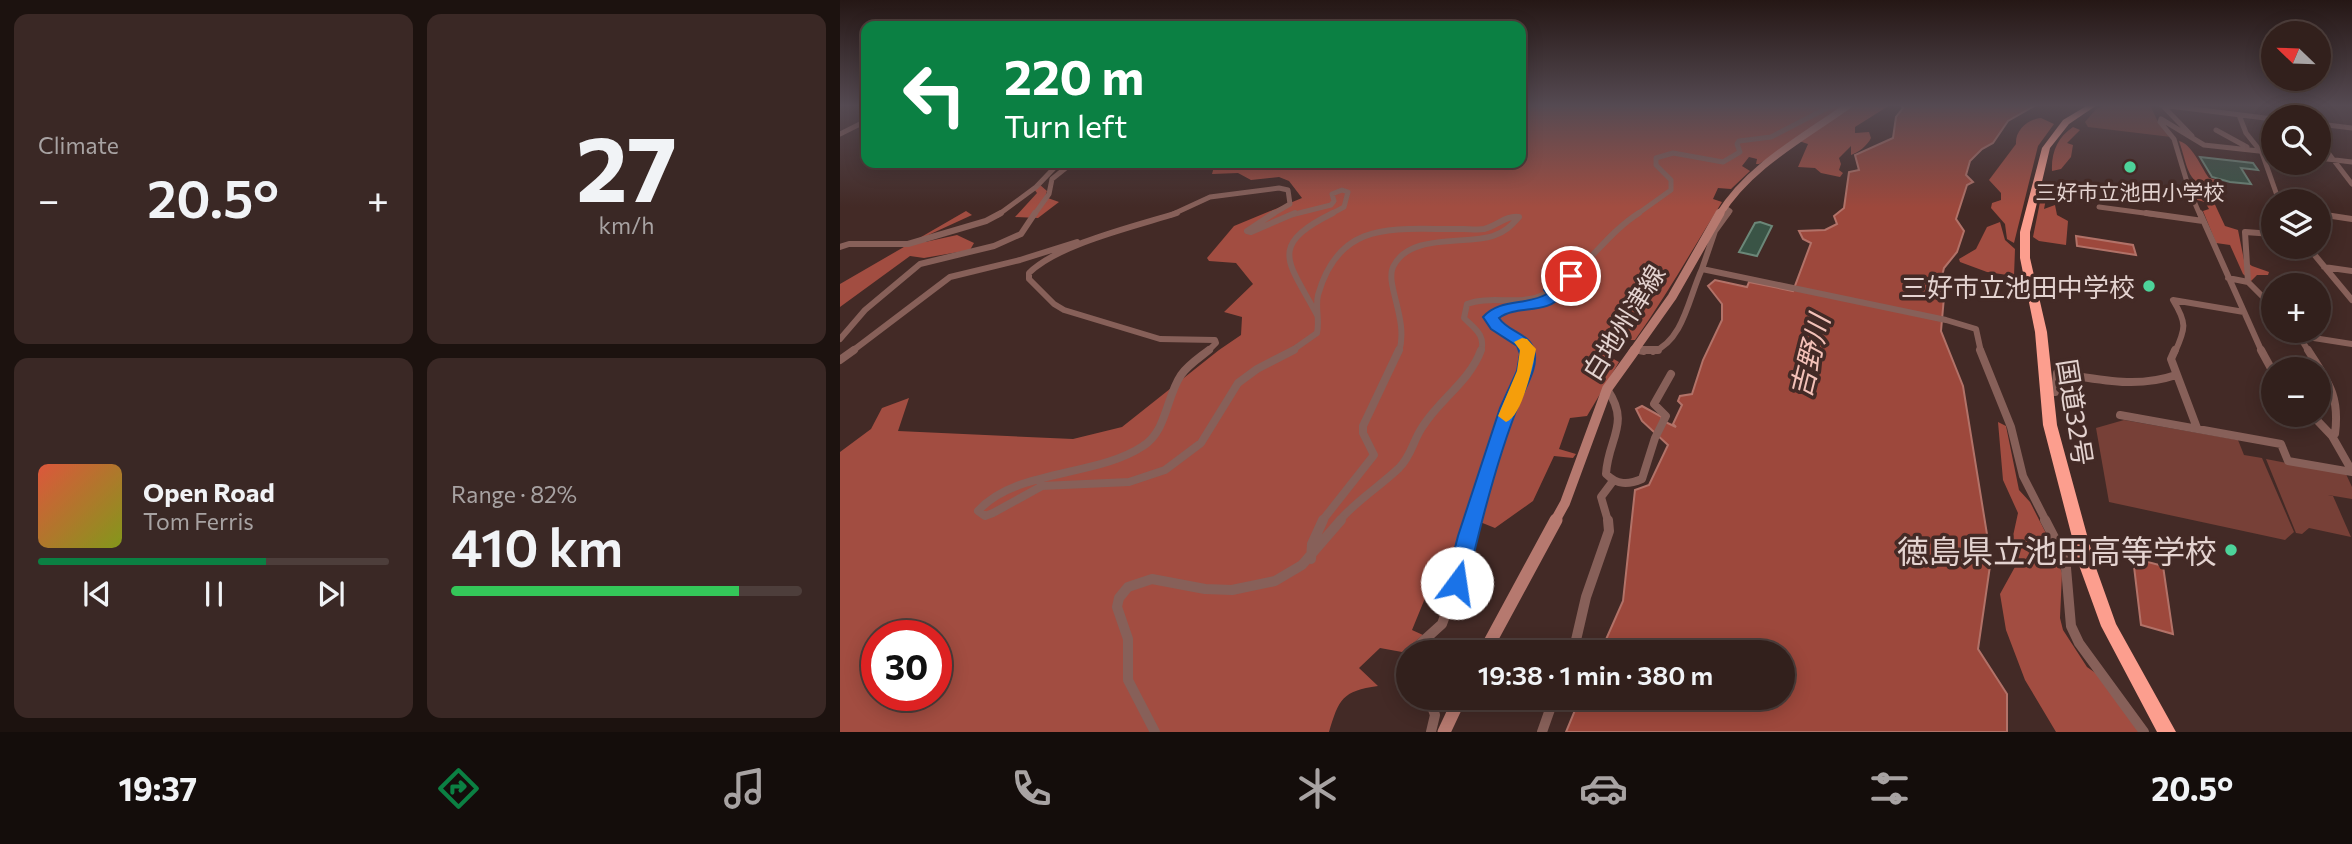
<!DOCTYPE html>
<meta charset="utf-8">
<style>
body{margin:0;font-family:Commissioner,"Noto Sans JP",sans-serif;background:#3a2825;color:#f1f3f6;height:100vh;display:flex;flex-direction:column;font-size:26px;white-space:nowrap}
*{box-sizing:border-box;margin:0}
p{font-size:23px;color:#a8a3a3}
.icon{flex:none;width:38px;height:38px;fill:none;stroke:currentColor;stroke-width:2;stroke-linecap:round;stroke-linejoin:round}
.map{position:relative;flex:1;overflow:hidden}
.sheet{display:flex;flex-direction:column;gap:14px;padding:14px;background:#1c120f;width:840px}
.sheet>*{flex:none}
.banner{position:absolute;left:21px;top:21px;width:665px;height:147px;border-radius:14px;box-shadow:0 4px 18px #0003,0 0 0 2px #4d3e3b;background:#0b8043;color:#fff;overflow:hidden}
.needle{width:46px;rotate:293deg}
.tools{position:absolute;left:1421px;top:21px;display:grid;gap:14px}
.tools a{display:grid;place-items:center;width:70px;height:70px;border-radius:50%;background:#32201c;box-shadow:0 4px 18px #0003,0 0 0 2px #4d3e3b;font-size:35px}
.speed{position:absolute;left:21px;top:620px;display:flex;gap:14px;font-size:35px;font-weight:700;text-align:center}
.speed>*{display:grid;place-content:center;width:91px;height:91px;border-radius:50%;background:#32201c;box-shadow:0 4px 18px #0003,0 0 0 2px #4d3e3b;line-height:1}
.speed .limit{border:10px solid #d22;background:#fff;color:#111}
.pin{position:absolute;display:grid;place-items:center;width:60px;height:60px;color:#fff;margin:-30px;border:4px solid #fff;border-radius:50%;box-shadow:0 2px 7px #0007}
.me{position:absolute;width:77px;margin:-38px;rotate:14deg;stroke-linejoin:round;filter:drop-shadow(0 0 5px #0008)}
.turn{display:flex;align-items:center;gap:24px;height:147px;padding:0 28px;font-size:32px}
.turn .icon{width:91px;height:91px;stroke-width:2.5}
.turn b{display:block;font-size:49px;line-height:60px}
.big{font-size:52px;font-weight:600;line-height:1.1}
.sheet .card{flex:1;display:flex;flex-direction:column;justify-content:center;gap:10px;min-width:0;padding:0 24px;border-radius:14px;background:#3a2825}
.sheet .dial{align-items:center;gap:0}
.dial b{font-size:91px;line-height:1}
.song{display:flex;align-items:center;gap:21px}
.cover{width:84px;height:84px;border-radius:10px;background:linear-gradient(135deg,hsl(10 70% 55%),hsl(70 70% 35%))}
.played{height:7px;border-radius:4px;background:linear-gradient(90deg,#0b8043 65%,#4d3e3b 65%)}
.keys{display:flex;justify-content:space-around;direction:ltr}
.heat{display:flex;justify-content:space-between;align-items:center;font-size:38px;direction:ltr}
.charge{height:10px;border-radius:5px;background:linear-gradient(90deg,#34c759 82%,#4d3e3b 0)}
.sheet .tiles{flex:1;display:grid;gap:14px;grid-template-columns:repeat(2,1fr)}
.trip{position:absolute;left:556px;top:640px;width:399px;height:70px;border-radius:35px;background:#32201c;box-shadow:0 4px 18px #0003,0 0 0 2px #4d3e3b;font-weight:600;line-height:70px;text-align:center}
.dock{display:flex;height:112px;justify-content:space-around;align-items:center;background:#140d0b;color:#a8a3a3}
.dock .icon{width:49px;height:49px}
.dock .current{color:#0b8043}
.dock b{font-size:32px;color:#f1f3f6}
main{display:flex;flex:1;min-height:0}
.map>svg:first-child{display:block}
.green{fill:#774037}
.forest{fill:#a24d41;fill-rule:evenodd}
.water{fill:#9d483c;stroke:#b27268;stroke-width:2}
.building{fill:#3a5446;stroke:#6b8778;stroke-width:2}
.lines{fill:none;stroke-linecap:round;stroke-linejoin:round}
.street-far3{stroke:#876059;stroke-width:5}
.street-far2{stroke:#876059;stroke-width:6}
.street-far1{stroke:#876059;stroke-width:8}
.street{stroke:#876059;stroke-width:10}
.secondary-far3{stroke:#b6796f;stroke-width:7}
.secondary-far2{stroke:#b6796f;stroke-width:9}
.secondary-far1{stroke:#b6796f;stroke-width:10}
.secondary{stroke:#b6796f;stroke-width:13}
.highway{fill:#fc9e8e;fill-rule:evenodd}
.route{fill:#1a73e8;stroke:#114b97;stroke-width:2}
.slow{fill:#f59e0b}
.poi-dot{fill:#4dd39a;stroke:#432a26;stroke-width:2.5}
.labels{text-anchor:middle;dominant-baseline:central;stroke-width:7;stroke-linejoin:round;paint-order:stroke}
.far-poi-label{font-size:21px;fill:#e4d3d0;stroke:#432a26}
.poi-label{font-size:26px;fill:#e4d3d0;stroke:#432a26;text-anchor:end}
.street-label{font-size:26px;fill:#e4d3d0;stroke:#432a26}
.water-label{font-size:28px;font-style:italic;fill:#f3c1b8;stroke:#432a26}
.near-poi-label{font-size:32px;fill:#e4d3d0;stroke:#432a26;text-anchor:end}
</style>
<main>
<section class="sheet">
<div class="tiles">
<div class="card"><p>Climate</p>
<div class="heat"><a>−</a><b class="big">20.5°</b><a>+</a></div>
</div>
<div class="card dial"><b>27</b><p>km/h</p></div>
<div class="card">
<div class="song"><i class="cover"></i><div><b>Open Road</b><p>Tom Ferris</p></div></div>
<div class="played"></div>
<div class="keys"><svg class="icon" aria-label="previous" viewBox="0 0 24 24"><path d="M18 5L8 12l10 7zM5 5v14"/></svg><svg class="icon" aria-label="pause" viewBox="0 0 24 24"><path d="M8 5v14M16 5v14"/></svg><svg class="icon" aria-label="next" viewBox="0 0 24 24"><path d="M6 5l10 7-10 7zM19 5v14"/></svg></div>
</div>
<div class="card"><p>Range · 82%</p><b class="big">410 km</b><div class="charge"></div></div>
</div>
</section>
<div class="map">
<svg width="1512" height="732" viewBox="0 0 1512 732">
<rect width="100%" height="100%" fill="#432a26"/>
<path class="green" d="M1267,105H1310L1318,122L1331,137L1248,127L1245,122L1256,109Z
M1284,420L1398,440L1404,455L1422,458L1454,532L1445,540L1269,502L1256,428Z
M1426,459L1506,474L1512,487V499L1488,495L1493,496L1511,537L1469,528L1462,534L1456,533Z"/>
<path class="forest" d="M681,105H1050L1015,127V133L1029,132L1031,138C1027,146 1019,152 1011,155V146L999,158L1001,164L999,170L1003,173L1000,177L981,173L975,168L958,167L968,144L956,140L919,164H916L917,159L909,157L902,166L910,171L891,189L878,188L873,199L882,202C853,248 827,295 795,340H783L770,357L779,362L747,416L730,418L719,449L736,454L733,458L714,456L693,501L655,528L640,522L611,575L590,586L572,630L583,635L562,652L540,648L519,668L538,686C502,691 499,699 489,732H0V452L31,429L42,408L69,398L58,431L233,439L282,427L379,350L401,335L402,317L384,312L413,284L396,263L369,261L367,258L394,226L462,198L449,181L439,177L411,180L398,173L372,174L375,163H681ZM37,635H96V695H37Z
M1201,118L1214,124L1198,146L1174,243L1167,239L1165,224L1151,208L1152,203L1161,200V193L1149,180L1176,144C1175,130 1188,119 1201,118Z
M1233,127L1240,130L1227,143L1233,145L1231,157L1221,169L1212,171C1211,152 1218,137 1233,127Z
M1339,141C1352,144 1361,167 1369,178L1378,180L1380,182L1373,183L1378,189C1346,187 1348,166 1339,141Z
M1204,182L1222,185L1220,196L1207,194L1204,209L1215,205L1217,215L1228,221L1226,245L1199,241L1193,237Z
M199,184L207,191L205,197L219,202L198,218L175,217L197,193L194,189Z
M1354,194L1371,196L1385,226L1398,230L1404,260L1412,266L1429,272L1428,275H1417L1411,281L1403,274L1390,245L1376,243L1363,211L1369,209L1365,202L1357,200Z
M126,211L132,215L84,237L85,242L117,235L134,243L130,250L84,258L70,256L0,307V284Z
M1160,222L1165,240L1175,249L1174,276L1147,272L1120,262L1119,259L1136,249L1147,227Z
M1158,422L1166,426L1179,490L1190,502L1213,547L1222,573L1220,618L1223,630L1247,667L1257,674L1299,732H1216L1185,680L1166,630L1160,594L1176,565L1173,536L1178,513L1163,480Z"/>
<path class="water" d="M1061,105H1196L1168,121L1153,143L1142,149L1130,161L1126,175L1133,182L1127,185L1116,219L1124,231L1117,252L1104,268L1099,288L1104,297L1101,331L1123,386L1151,559L1138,649L1167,694V732H726L740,698H943V653H760L783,601L795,490L809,485L828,445L802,421L796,409L802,406L822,417L821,420L836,427L833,424L842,405L838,401L840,396L852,394L863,360L882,320V304L868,286L875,280L907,287L909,282L953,291L971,243L963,239L959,231L985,230L997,224L994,216L1004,208L1009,172L1019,170L1015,155L1053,138L1056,117L1063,108Z
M1236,236L1293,245L1296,255L1237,246Z
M1293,558L1323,566L1333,634L1301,625Z"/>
<path class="building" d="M1360,157L1413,163L1418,170L1401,168L1411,184L1390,182L1372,177Z
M920,222L932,226L917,256L899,252L915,223Z"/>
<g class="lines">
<path class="street-far3" d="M1321,105L1433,119
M1455,105L1453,109L1459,117
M1324,107L1352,136
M1399,115L1406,133L1422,153L1439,201
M1321,119L1320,122L1334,139L1350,192L1360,215
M1321,119L1364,145L1419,151
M1479,124L1512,128
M1376,130L1407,147
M0,134L26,121
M1479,141L1512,184
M1479,158L1512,162
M884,207L890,211L887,215
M1259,207L1319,215
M1479,214L1486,215
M158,215L196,187L219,163
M194,215L209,194L212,179L232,163
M331,215L370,197L439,188L448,190L450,204L431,215
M451,215L491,205L494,201L492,194L502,190L508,192L504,207L489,215
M796,215L831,190V180L816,165V158L833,153L883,162L900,152L897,144L899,141L931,137L993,105"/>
<path class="street-far2" d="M337,213C296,226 218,244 189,273V279L214,304L224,310L320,339L375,340L376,343L367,352
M434,213L407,231L411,232L455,213
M888,213L875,231L862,269L1106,320L1136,329L1141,352
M1306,213L1363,221
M1360,213L1422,352
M1479,214L1512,219
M0,247L9,244H68L146,221L161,213
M1468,247L1512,300
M1484,267L1512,271
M1388,278L1408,282L1433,307
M1408,282L1405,232L1433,234
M477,315C449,262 426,246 493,213
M1456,331L1469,352
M1461,336L1512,344
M0,339L25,310L80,264L154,246L181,234L195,213
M794,350L804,352
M11,352L110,277L180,260L237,242
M450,352L477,333C480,320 475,308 478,295C500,217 557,230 623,229C629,229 638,230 644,229C657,226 666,215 679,217C671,226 665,232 653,236C624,245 569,233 553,267C545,285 569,320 559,352
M641,352C646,335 635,329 624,318L627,304C650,295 680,306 703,295C742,276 764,235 799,213
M688,352C681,336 660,333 651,318C664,299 697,310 715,294L711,290
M813,352C844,340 849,296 862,269
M1335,352C1346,328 1347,323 1333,300L1404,312"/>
<path class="street-far1" d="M369,350C359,358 348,365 341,375C326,397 327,431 303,446C257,477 175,469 138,511L145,516L153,513L202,486L289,482L325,470L361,443L398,383L417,369L454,350
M794,350H818
M1140,350L1171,427L1183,476L1206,521
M1335,350L1331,359L1357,428
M1421,350L1433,372
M1468,350C1488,382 1500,395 1495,434L1492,436
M0,360L14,350
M767,389C791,424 768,438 766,474C777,485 788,485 802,479L815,438L826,416L814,404L831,374
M1207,391L1215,392L1217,373C1259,379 1295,389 1336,375
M1280,415L1441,444L1448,461L1512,472
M1472,415L1492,436L1512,471
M482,521L534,455L523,433V426L559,350
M499,521C517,500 539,487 559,468C572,455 573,440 583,426C600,399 630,381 641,350
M633,521L669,408L685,371L688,350
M768,521L761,497L773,481"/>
<path class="street" d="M1205,520L1221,551L1226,568L1231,626L1239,643L1304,732
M471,559L472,544L483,520
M570,653L602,624L617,583L633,520
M733,653L746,597L769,531L768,520
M569,656L564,668L569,676
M589,698L595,715L591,732
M315,732L288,680V639L277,607L279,598L288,587L312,579L365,589L392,590L435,581L462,565L501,520
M702,732L714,698"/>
<path class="secondary-far3" d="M879,215C909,166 963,138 1009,105"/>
<path class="secondary-far2" d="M793,352L832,297L880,213"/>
<path class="secondary-far1" d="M715,521L725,503L767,389L795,350"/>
<path class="secondary" d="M644,653L716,520
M604,732L620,698"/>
<path class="highway" d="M1248,105H1257L1229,124L1210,148L1190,232V258L1207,332L1217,425L1256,568L1276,624L1336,732H1317L1261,626L1240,568L1203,425L1195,332L1180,258V232L1202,148L1223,120Z"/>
</g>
<linearGradient id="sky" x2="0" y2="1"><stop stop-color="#251715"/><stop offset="0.51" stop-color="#554a52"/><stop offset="1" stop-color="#554a52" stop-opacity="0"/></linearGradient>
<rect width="1512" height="207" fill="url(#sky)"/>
<path class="route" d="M731,271L738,276L720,290L723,294C708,316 677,304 659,318C668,332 689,333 694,350C699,366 686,386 680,401C658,455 640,526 627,583L624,589L617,592L609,589L606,583L618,536L660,408L677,371L680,354L677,346L651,329L643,317C660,298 686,306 707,294L704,290L706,287Z"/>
<path class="slow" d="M682,338L687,339L696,349C693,365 682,417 666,422L658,416L677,371L680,350L674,342Z"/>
<g class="poi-dot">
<circle cx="1290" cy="167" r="7"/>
<circle cx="1309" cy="286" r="7"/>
<circle cx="1391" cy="550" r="7"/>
</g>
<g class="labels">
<g class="far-poi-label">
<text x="1290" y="191">三好市立池田小学校</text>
</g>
<g class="poi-label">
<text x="1295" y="286">三好市立池田中学校</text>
</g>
<g class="street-label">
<text transform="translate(783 322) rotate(-58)">白地州津線</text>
<text transform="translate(1236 412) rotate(81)">国道32号</text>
</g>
<g class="water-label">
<text transform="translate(969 356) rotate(-76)">吉野川</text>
</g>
<g class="near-poi-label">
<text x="1377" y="550">徳島県立池田高等学校</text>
</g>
</g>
</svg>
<div class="tools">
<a><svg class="needle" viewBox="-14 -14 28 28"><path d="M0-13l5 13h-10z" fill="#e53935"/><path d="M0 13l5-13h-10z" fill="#a8a3a3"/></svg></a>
<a><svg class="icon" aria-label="search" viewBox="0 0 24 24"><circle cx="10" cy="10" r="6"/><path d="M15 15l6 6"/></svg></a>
<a><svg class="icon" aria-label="layers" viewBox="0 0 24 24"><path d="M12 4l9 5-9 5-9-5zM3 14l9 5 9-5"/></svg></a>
<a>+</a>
<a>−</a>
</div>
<div class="speed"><div class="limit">30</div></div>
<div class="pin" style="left:731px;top:276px;background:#d93025"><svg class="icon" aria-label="arrive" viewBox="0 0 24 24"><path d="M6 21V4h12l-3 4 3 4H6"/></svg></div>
<svg class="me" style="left:617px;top:583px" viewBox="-20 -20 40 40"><circle r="19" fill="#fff"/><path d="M0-13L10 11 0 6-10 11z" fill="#1a73e8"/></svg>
<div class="trip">19:38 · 1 min · 380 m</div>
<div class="banner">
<div class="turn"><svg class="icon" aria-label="left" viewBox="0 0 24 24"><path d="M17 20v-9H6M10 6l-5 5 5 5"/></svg><div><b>220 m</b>Turn left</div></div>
</div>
</div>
</main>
<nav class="dock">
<b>19:37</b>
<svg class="icon current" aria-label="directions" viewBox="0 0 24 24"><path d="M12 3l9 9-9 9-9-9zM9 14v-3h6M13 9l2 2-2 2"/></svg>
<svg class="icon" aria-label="music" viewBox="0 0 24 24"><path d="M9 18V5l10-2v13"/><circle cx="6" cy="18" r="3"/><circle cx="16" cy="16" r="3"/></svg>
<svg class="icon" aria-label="phone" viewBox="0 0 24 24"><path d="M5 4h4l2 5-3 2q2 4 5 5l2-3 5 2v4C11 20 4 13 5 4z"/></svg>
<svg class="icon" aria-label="climate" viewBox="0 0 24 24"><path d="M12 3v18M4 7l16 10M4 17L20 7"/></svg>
<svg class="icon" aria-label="car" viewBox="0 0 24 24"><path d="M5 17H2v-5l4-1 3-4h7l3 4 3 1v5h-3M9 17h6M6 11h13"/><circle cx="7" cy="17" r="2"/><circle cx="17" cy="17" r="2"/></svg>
<svg class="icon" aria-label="filters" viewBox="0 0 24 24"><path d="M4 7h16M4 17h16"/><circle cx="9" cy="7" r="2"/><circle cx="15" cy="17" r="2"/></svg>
<b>20.5°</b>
</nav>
